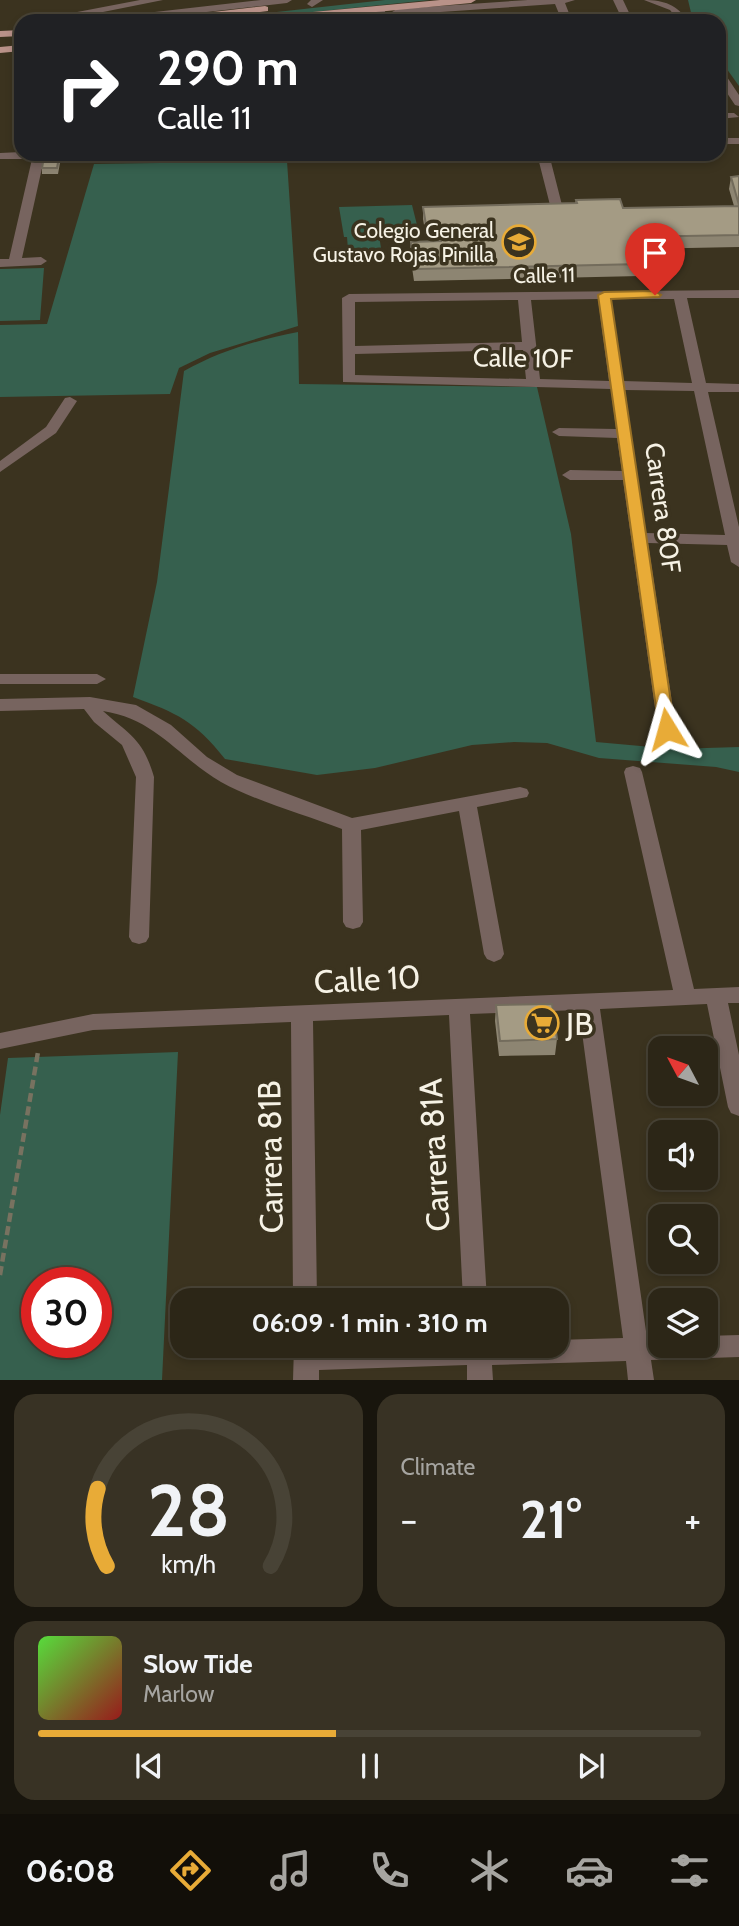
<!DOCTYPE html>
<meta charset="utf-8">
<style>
body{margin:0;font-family:Cabin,sans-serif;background:#383224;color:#f1f3f6;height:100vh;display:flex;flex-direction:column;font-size:26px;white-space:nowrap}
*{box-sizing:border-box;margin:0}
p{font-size:23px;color:#a6a5a1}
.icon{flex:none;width:38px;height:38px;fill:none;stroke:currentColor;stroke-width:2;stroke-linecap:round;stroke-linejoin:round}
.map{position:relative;height:1380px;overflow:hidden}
.panel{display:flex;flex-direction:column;gap:14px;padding:14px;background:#18150d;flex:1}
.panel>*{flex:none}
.banner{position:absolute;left:14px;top:14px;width:712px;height:147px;border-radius:21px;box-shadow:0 4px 10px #0003,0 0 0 2px #484336;background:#202124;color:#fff;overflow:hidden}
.needle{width:46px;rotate:311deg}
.controls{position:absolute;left:648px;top:1036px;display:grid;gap:14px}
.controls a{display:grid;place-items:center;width:70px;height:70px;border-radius:14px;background:#2c2617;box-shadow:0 4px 10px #0003,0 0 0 2px #484336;font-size:35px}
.speed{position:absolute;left:21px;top:1267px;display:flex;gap:14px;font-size:35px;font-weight:700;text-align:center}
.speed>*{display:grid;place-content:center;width:91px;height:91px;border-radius:50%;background:#2c2617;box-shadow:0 4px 10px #0003,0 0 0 2px #484336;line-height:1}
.speed .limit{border:10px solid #d22;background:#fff;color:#111}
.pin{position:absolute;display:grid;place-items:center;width:60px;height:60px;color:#fff;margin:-72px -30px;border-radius:50% 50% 50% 0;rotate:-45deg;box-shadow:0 0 7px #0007}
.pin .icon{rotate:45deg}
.me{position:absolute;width:77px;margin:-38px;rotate:352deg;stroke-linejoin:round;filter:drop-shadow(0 0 5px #0008)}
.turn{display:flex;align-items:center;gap:24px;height:147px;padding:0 28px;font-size:32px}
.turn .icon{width:91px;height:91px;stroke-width:2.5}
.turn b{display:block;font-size:49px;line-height:60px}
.big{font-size:52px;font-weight:800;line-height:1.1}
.panel .widget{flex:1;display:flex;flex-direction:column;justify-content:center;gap:10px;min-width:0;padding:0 24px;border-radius:21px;background:#383224}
.panel .dial{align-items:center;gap:0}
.dial svg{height:182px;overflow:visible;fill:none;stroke:#484336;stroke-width:7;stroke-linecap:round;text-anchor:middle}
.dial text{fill:#f1f3f6;stroke:none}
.song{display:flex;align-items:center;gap:21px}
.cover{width:84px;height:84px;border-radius:10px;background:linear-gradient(135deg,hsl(110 70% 55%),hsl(0 70% 35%))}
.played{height:7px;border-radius:4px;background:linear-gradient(90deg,#e8ab37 45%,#484336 45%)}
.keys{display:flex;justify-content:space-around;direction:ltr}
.heat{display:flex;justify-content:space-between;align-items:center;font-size:38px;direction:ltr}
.panel .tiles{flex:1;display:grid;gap:14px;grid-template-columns:1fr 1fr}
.widget:last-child{grid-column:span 2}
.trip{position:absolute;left:170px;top:1288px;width:399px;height:70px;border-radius:21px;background:#2c2617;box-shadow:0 4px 10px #0003,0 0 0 2px #484336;font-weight:800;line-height:70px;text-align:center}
.dock{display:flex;height:112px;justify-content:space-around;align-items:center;background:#120f09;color:#a6a5a1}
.dock .icon{width:49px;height:49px}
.dock .active{color:#e8ab37}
.dock b{font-size:32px;color:#f1f3f6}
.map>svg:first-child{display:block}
.green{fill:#36604e;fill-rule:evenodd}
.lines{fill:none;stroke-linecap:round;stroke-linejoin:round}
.path{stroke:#787260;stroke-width:4.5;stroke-dasharray:9 4.5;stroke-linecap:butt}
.minor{fill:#77645f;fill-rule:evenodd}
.major{fill:#b99289;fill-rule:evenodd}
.wall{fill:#8d8572}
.building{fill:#a49b84;stroke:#736c5c;stroke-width:2}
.route{fill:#e8ab37;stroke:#976f24;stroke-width:2}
.labels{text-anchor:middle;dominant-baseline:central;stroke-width:7;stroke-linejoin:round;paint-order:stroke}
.far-poi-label{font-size:21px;fill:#f6f2e5;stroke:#3b331f;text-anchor:end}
.far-street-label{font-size:21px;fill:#f6f2e5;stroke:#3b331f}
.street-label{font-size:26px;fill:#f6f2e5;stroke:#3b331f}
.near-street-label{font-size:32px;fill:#f6f2e5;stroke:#3b331f}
.near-poi-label{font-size:32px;fill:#f6f2e5;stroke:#3b331f;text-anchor:start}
</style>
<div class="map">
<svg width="739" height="1380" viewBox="0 0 739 1380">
<rect width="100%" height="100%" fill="#3b331f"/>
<path class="green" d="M385,0H430L224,21H195Z
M688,0H739V86L719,58V21H693Z
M287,161L298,326L210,353L179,368L170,394L0,397V325L47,324L94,164Z
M412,205L419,233L379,235L383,261L349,262L347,237H344L339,207Z
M44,268L40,320L0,321V269Z
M298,332L299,384L537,387L571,534L596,742L674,749L739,747V772L716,767L599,758L547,743L514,742L472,745L375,768L317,775L225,759C195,721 177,713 133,697L157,582L184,371C220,351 257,340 298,332Z
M178,1052L162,1380H0V1115L8,1058ZM37,1283H96V1342H37Z"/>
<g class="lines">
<path class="path" d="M0,1275L38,1052"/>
<path class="minor" d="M140,0H163L98,13L102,18L261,0H292L287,3L126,21H94L89,14L77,16L72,13Z
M311,0H323L312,7L307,4Z
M528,0H575L565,3L572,21H562L555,4L397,15L392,12L397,9Z
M613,0H623L633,21H623Z
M644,0C665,0 676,5 689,21H679L670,10Z
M382,10L385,11V15L337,21H305L310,18Z
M719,70L723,71L739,95V106L735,105L719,81Z
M719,113H734L739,117L719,119Z
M719,138H739V144H719Z
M21,152L114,154L108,157L44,159L22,258L41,257L47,261L41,265L0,267V259H9L32,159H0V153Z
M537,154H549L563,209L561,212L551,209Z
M739,290V298H687L706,383L739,384V392H708L739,527V567L731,562L727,545L648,543L676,729L667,735L658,729L623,480H570L562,475L570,470L622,471L617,438L559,436L552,432L559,428L616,429L611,389L343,382L342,298L349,294ZM598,299L609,381L540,379L531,300ZM611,299H674L692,383L623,381ZM518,300L522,342L355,346V302ZM523,350L526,379L355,375V354ZM625,390L694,391L725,535L646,533Z
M70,397L77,401L56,433L0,472V461L46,427L65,398Z
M0,674H97L106,679L97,684H0Z
M90,697L136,705L171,725L207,757L237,775L352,818L520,787L527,789L529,793L527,797L477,807L504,954L501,959L494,962L487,959L484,954L459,811L361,830L363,922L360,927L353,929L346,927L343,922L342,829C305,815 253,800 221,782C178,757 156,719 103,711C130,735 143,739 154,777L149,937L146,942L139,944L132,942L129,937L136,777L122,745L94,722L84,709L0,711V699Z
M633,766L640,768L642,772L694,989L739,987V1003H728L739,1055V1116L731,1113L728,1107L707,1004L600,1009L647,1338L660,1337V1346H705V1336L739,1335V1357L651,1360L654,1380H628L626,1361L492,1365L493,1380H467V1365L319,1370V1380H293L294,1346H556V1340L623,1338L579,1010L470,1014L487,1300H463L449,1015L313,1021L317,1300H293L291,1022L93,1030L0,1049V1033L93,1014L673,990L624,772L626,768Z"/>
<path class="major" d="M440,0H476L471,3L281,21H245L250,18Z
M265,6L268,7V11L187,21H156L161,18Z
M21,30V36L0,37V31Z
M21,45V51L0,53V47Z"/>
</g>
<path class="wall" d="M59,157L60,163L58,174H42V168Z
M739,176V247L637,249L642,264L640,276L414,281L410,254L411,242L439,241V237H426L423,219V207L575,203L576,200L623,208L734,206L729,189L731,177Z
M496,1005L557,1039L555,1055L499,1056L495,1021Z"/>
<path class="building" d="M44,157H59L57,168H42Z
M739,176V205L731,177Z
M620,199L623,208L739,206V235L633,237L642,264L414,269L411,242L441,241L439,225H426L423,207L577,203L576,200Z
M552,1004L557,1039L500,1041L496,1005Z"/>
<path class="route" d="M655,291L661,295L659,297L611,299L675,729L667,734L659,729L598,295L604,292Z"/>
<defs>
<symbol id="school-ring" viewBox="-11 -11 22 22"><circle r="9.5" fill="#3b331f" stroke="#e8ab37" stroke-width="1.5"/><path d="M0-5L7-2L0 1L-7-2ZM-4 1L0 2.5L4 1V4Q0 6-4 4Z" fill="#e8ab37"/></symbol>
<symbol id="supermarket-ring" viewBox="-11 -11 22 22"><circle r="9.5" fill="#3b331f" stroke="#e8ab37" stroke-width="1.5"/><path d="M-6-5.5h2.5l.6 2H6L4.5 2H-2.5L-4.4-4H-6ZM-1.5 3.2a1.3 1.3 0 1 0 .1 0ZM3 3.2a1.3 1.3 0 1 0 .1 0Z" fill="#e8ab37"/></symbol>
</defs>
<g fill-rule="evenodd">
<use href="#school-ring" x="500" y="223" width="38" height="38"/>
<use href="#supermarket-ring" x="523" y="1004" width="38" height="38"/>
</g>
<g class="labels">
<g class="far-poi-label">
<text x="494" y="230">Colegio General<tspan x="494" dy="24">Gustavo Rojas Pinilla</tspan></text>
</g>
<g class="far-street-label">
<text transform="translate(544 275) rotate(-1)">Calle 11</text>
</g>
<g class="street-label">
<text transform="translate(523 358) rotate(1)">Calle 10F</text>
<text transform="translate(663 508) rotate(82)">Carrera 80F</text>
</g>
<g class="near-street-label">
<text transform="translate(367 979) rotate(-3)">Calle 10</text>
<text transform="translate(434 1155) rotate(-93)">Carrera 81A</text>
<text transform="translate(270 1157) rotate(-91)">Carrera 81B</text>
</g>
<g class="near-poi-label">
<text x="566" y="1023">JB</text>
</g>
</g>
</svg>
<div class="controls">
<a><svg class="needle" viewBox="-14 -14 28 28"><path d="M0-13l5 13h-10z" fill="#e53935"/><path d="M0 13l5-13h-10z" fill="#a6a5a1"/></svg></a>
<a><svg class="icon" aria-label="sound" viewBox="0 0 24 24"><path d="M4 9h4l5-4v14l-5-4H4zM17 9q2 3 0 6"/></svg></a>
<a><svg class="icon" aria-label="search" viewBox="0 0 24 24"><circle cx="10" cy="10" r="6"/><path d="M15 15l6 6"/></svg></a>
<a><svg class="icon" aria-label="layers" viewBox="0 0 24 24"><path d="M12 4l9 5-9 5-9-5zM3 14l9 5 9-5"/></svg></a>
</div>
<div class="speed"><div class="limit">30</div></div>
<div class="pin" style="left:655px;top:295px;background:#d93025"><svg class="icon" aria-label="arrive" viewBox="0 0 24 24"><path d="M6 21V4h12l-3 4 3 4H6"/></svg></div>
<svg class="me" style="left:667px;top:729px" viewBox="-20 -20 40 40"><path d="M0-17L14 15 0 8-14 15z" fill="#e8ab37" stroke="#fff" stroke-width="4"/></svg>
<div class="trip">06:09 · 1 min · 310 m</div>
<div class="banner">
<div class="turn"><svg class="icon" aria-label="right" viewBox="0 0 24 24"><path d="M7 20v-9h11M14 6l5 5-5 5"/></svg><div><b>290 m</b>Calle 11</div></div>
</div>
</div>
<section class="panel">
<div class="tiles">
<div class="widget dial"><svg viewBox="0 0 100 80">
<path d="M14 69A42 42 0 1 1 86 69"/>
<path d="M14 69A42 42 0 0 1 10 35" stroke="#e8ab37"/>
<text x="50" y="56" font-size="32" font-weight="700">28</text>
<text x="50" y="72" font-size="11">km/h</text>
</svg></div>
<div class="widget"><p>Climate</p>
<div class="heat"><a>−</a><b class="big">21°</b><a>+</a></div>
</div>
<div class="widget">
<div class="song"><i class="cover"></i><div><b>Slow Tide</b><p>Marlow</p></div></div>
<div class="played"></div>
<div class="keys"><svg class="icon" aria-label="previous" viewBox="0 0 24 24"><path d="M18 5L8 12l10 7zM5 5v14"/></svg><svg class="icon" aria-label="pause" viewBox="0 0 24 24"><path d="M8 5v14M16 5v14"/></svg><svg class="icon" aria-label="next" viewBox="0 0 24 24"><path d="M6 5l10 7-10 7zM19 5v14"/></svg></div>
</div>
</div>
</section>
<nav class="dock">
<b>06:08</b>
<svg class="icon active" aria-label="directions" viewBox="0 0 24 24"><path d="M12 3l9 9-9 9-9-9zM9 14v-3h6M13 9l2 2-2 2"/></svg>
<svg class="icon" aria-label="music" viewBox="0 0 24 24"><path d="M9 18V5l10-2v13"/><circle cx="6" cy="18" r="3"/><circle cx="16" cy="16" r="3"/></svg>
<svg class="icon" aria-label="phone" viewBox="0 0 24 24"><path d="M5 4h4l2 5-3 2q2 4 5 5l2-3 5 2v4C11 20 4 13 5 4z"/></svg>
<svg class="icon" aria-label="climate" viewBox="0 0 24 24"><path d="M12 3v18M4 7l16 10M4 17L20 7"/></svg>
<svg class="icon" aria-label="car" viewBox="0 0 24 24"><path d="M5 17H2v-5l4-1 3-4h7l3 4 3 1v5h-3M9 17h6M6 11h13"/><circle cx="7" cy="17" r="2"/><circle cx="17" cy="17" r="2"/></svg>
<svg class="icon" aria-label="filters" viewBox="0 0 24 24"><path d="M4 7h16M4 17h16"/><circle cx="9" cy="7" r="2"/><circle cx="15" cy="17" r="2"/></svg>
</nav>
